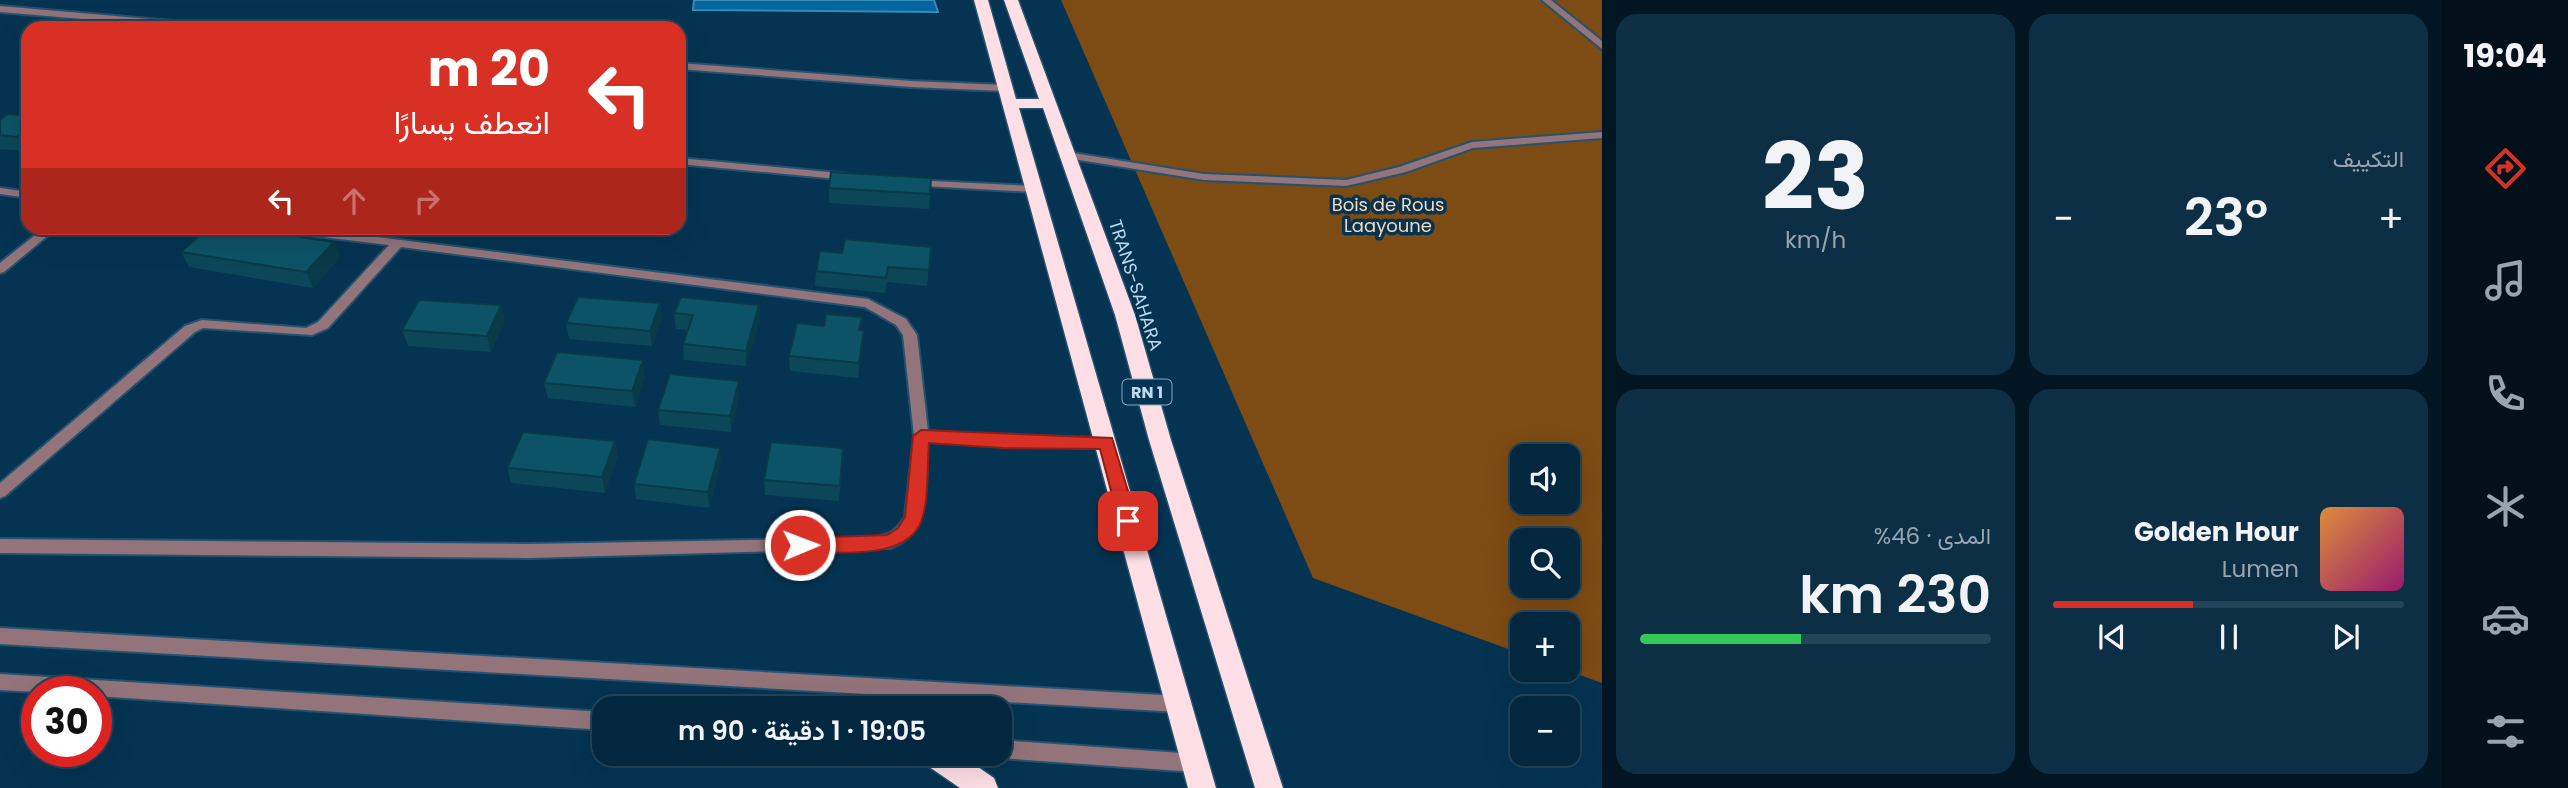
<!DOCTYPE html>
<html lang="ar">
<meta charset="utf-8">
<style>
body{margin:0;font-family:Poppins,Vazirmatn,sans-serif;background:#0d2f45;color:#f1f3f6;direction:rtl;height:100vh;display:flex;flex-direction:column;font-size:26px;white-space:nowrap}
*{box-sizing:border-box;margin:0}
p{font-size:23px;color:#97a5b0}
.icon{flex:none;width:38px;height:38px;fill:none;stroke:currentColor;stroke-width:2;stroke-linecap:round;stroke-linejoin:round}
.map{position:relative;flex:1;overflow:hidden;direction:ltr}
.sheet{display:flex;flex-direction:column;gap:14px;padding:14px;background:#021522;width:840px}
.sheet>*{flex:none}
.top-card{position:absolute;left:21px;top:21px;width:665px;height:214px;border-radius:21px;box-shadow:0 7px 28px #0002,0 0 0 2px #244458;direction:rtl;background:#d93025;color:#fff;overflow:hidden}
.tools{position:absolute;left:1510px;top:444px;display:grid;gap:14px}
.tools a{display:grid;place-items:center;width:70px;height:70px;border-radius:14px;background:#03273e;box-shadow:0 7px 28px #0002,0 0 0 2px #244458;font-size:35px}
.speed{position:absolute;left:21px;top:676px;display:flex;gap:14px;font-size:35px;font-weight:700;text-align:center}
.speed>*{display:grid;place-content:center;width:91px;height:91px;border-radius:50%;background:#03273e;box-shadow:0 7px 28px #0002,0 0 0 2px #244458;line-height:1}
.speed .limit{border:10px solid #d22;background:#fff;color:#111}
.pin{position:absolute;display:grid;place-items:center;width:60px;height:60px;color:#fff;margin:-30px;border-radius:14px;box-shadow:0 4px 10px #0006}
.me{position:absolute;width:77px;margin:-38px;rotate:89deg;stroke-linejoin:round;filter:drop-shadow(0 0 5px #0008)}
.turn{display:flex;align-items:center;gap:24px;height:147px;padding:0 21px;font-size:32px}
.turn .icon{width:91px;height:91px;stroke-width:2.5}
.turn b{display:block;font-size:49px;line-height:60px}
.lanes{display:flex;align-items:center;height:66px;padding:0 21px;background:#0003;justify-content:center;gap:35px;direction:ltr}
.lanes .off{opacity:.35}
.big{font-size:52px;font-weight:600;line-height:1.1}
.sheet .tile{flex:1;display:flex;flex-direction:column;justify-content:center;gap:10px;min-width:0;padding:0 24px;border-radius:21px;background:#0d2f45}
.sheet .dial{align-items:center;gap:0}
.dial b{font-size:91px;line-height:1}
.song{display:flex;align-items:center;gap:21px}
.cover{width:84px;height:84px;border-radius:10px;background:linear-gradient(135deg,hsl(30 70% 55%),hsl(320 70% 35%))}
.played{height:7px;border-radius:4px;background:linear-gradient(90deg,#d93025 40%,#244458 40%)}
.keys{display:flex;justify-content:space-around;direction:ltr}
.heat{display:flex;justify-content:space-between;align-items:center;font-size:38px;direction:ltr}
.charge{height:10px;border-radius:5px;background:linear-gradient(90deg,#34c759 46%,#244458 0)}
.sheet .tiles{flex:1;display:grid;gap:14px;grid-template-columns:repeat(2,1fr)}
.trip{position:absolute;left:592px;top:696px;width:420px;height:70px;border-radius:21px;background:#03273e;box-shadow:0 7px 28px #0002,0 0 0 2px #244458;font-weight:600;line-height:70px;text-align:center;direction:rtl}
main{display:flex;flex:1;min-height:0}
.dock{display:flex;flex-direction:column;width:126px;justify-content:space-around;align-items:center;background:#011019;color:#97a5b0}
.dock .icon{width:49px;height:49px}
.dock .current{color:#d93025}
.dock b{font-size:32px;color:#f1f3f6}
.map>svg:first-child{display:block}
.forest{fill:#7d4b14;fill-rule:evenodd}
.water{fill:#00669d;stroke:#3989b6;stroke-width:2}
.lines{fill:none;stroke-linecap:round;stroke-linejoin:round}
.street-casing{stroke:#25526f;stroke-width:4}
.highway-casing{stroke:#25526f;stroke-width:3}
.street{fill:#93747b;fill-rule:evenodd}
.highway{fill:#ffdfe6;fill-rule:evenodd}
.wall{fill:#0b4759}
.shaded-wall{fill:#093a48}
.building{fill:#0d5367;stroke:#093a48;stroke-width:2}
.route{fill:#d93025;stroke:#8d1f18;stroke-width:2}
.labels{text-anchor:middle;dominant-baseline:central;stroke-width:7;stroke-linejoin:round;paint-order:stroke}
.shield{fill:#043452;stroke:#86a8c1;stroke-width:2}
.shield-label{font-size:16px;font-weight:bold;fill:#bddaf1}
.park-label{font-size:18px;fill:#fcd7b7;stroke:#043452}
.street-label{font-size:18px;fill:#bddaf1;stroke:#043452}
</style>
<main>
<nav class="dock">
<b>19:04</b>
<svg class="icon current" aria-label="directions" viewBox="0 0 24 24"><path d="M12 3l9 9-9 9-9-9zM9 14v-3h6M13 9l2 2-2 2"/></svg>
<svg class="icon" aria-label="music" viewBox="0 0 24 24"><path d="M9 18V5l10-2v13"/><circle cx="6" cy="18" r="3"/><circle cx="16" cy="16" r="3"/></svg>
<svg class="icon" aria-label="phone" viewBox="0 0 24 24"><path d="M5 4h4l2 5-3 2q2 4 5 5l2-3 5 2v4C11 20 4 13 5 4z"/></svg>
<svg class="icon" aria-label="climate" viewBox="0 0 24 24"><path d="M12 3v18M4 7l16 10M4 17L20 7"/></svg>
<svg class="icon" aria-label="car" viewBox="0 0 24 24"><path d="M5 17H2v-5l4-1 3-4h7l3 4 3 1v5h-3M9 17h6M6 11h13"/><circle cx="7" cy="17" r="2"/><circle cx="17" cy="17" r="2"/></svg>
<svg class="icon" aria-label="filters" viewBox="0 0 24 24"><path d="M4 7h16M4 17h16"/><circle cx="9" cy="7" r="2"/><circle cx="15" cy="17" r="2"/></svg>
</nav>
<section class="sheet">
<div class="tiles">
<div class="tile"><p>التكييف</p>
<div class="heat"><a>−</a><b class="big">23°</b><a>+</a></div>
</div>
<div class="tile dial"><b>23</b><p>km/h</p></div>
<div class="tile">
<div class="song"><i class="cover"></i><div><b>Golden Hour</b><p>Lumen</p></div></div>
<div class="played"></div>
<div class="keys"><svg class="icon" aria-label="previous" viewBox="0 0 24 24"><path d="M18 5L8 12l10 7zM5 5v14"/></svg><svg class="icon" aria-label="pause" viewBox="0 0 24 24"><path d="M8 5v14M16 5v14"/></svg><svg class="icon" aria-label="next" viewBox="0 0 24 24"><path d="M6 5l10 7-10 7zM19 5v14"/></svg></div>
</div>
<div class="tile"><p>المدى · 46%</p><b class="big">230 km</b><div class="charge"></div></div>
</div>
</section>
<div class="map">
<svg width="1602" height="788" viewBox="0 0 1602 788">
<rect width="100%" height="100%" fill="#043452"/>
<path class="forest" d="M1061,0H1602V683L1566,670L1568,625H1522V654L1313,578ZM1522,457H1568V502H1522ZM1522,541H1568V586H1522Z"/>
<path class="water" d="M694,0H934L938,12L693,10Z"/>
<g class="lines">
<defs>
<path id="street" d="M1542,0H1551L1602,41V49Z
M0,6L219,25L224,28H188L0,12Z
M679,63L911,81L1004,85L1009,88L1004,91L911,87L679,69Z
M1602,132V138L1473,148L1406,172L1346,186L1204,180L1067,158L1062,155L1067,152L1204,174L1346,180L1399,167L1472,142Z
M679,158L849,174L855,177L849,180L679,164Z
M911,180L1032,186L1038,189L1032,192L907,185V181Z
M0,188L28,192V198L0,194Z
M44,228H57L4,272L0,273V263Z
M275,228H305L868,299L906,319L917,335L928,431L1004,436L1106,438L1111,439L1113,443L1111,447L1106,448L1004,446L928,442C925,477 932,535 890,548L529,558L0,553V539L529,544L854,538C878,536 891,540 905,517L914,436L903,335L896,325L865,307L401,247L328,328L312,335L203,328L195,332L5,496L0,498V483L185,326L202,320L306,328L318,322L389,245L281,232Z
M0,628L1179,696L1185,698L1188,704L1185,710L1179,712L0,644Z
M0,674L604,712V730L96,696V691L37,692L0,690Z
M999,740L1195,754L1202,757L1204,763L1202,769L1195,772L999,758L992,754H999Z"/>
<path id="highway" d="M974,0H988L1016,99H1039L1004,0H1018L1135,315L1171,440L1283,788H1255L1149,440L1115,315L1043,108H1019L1216,788H1188Z
M921,754H959L994,778L998,788H960L925,764Z"/>
</defs>
<use href="#street" class="street-casing"/>
<use href="#highway" class="highway-casing"/>
<use href="#street" class="street"/>
<use href="#highway" class="highway"/>
</g>
<path class="wall" d="M8,114L25,151L0,149V120Z
M829,188L930,194L929,209L829,203Z
M584,228H661L658,235L585,229Z
M334,242L340,257L313,288L189,267L181,252Z
M931,247L927,286L887,282L885,293L815,286L816,271L842,253Z
M660,303L662,319L652,346L569,339L566,323Z
M501,305L505,321L491,352L408,346L402,330Z
M674,313L760,320L746,366L684,360L683,344L688,330L676,329Z
M861,330H864L863,346L858,378L790,371L789,356Z
M645,376L635,407L548,398L544,383Z
M739,396L731,432L660,425L658,410Z
M843,448L839,501L765,495L764,480Z
M618,456L605,493L511,483L507,468Z
M721,463L709,508L636,499L634,484Z"/>
<path class="shaded-wall" d="M28,128V149L25,151L17,137Z
M334,242L340,257L313,288L306,272Z
M660,303L662,319L652,346L650,331Z
M501,305L505,321L491,352L487,336Z
M759,305L760,320L746,366V351Z
M864,330L863,346L858,378L859,363Z
M643,360L645,376L635,407L632,391Z
M739,381V396L731,432L730,416Z
M615,441L618,456L605,493L602,477Z
M720,448L721,463L709,508L708,492Z"/>
<path class="building" d="M8,114L28,116V128L17,137L0,135V120Z
M831,172L931,178L930,194L829,188Z
M208,228H238L334,242L306,272L181,252Z
M845,239L931,247L929,270L888,267L886,278L816,271L820,251L842,253Z
M578,297L660,303L650,331L566,323Z
M681,297L759,305L746,351L683,344L693,315L674,313Z
M419,300L501,305L487,336L402,330Z
M826,314L862,317L859,330H864L859,363L789,356L797,323L824,326Z
M557,352L643,360L632,391L544,383Z
M670,374L739,381L730,416L658,410Z
M523,432L615,441L602,477L507,468Z
M648,439L720,448L708,492L634,484Z
M771,442L843,448L840,486L764,480Z"/>
<path class="route" d="M921,430L1112,438L1137,521L1135,526H1122L1119,521L1100,449L1003,448L929,443C927,465 929,498 922,519C909,562 836,551 800,553L793,551L791,545L793,540L800,538L887,535L898,528L905,517L913,436Z"/>
<g class="labels">
<rect class="shield" x="1122.5" y="379.5" width="49" height="25" rx="5"/>
<g class="shield-label">
<text x="1147" y="392">RN 1</text>
</g>
<g class="park-label">
<text x="1388" y="204">Bois de Rous<tspan x="1388" dy="21">Laayoune</tspan></text>
</g>
<g class="street-label">
<text transform="translate(1136 285) rotate(72)">TRANS-SAHARA</text>
</g>
</g>
</svg>
<div class="tools">
<a><svg class="icon" aria-label="sound" viewBox="0 0 24 24"><path d="M4 9h4l5-4v14l-5-4H4zM17 9q2 3 0 6"/></svg></a>
<a><svg class="icon" aria-label="search" viewBox="0 0 24 24"><circle cx="10" cy="10" r="6"/><path d="M15 15l6 6"/></svg></a>
<a>+</a>
<a>−</a>
</div>
<div class="speed"><div class="limit">30</div></div>
<div class="pin" style="left:1128px;top:521px;background:#d93025"><svg class="icon" aria-label="arrive" viewBox="0 0 24 24"><path d="M6 21V4h12l-3 4 3 4H6"/></svg></div>
<svg class="me" style="left:800px;top:545px" viewBox="-20 -20 40 40"><circle r="17" fill="#d93025" stroke="#fff" stroke-width="3"/><path d="M0-11L8 9 0 5-8 9z" fill="#fff"/></svg>
<div class="trip">19:05 · 1 دقيقة · 90 m</div>
<div class="top-card">
<div class="turn"><svg class="icon" aria-label="left" viewBox="0 0 24 24"><path d="M17 20v-9H6M10 6l-5 5 5 5"/></svg><div><b>20 m</b>انعطف يسارًا</div></div>
<div class="lanes"><svg class="icon" aria-label="left" viewBox="0 0 24 24"><path d="M17 20v-9H6M10 6l-5 5 5 5"/></svg><svg class="icon off" aria-label="ahead" viewBox="0 0 24 24"><path d="M12 20V5M6 11l6-6 6 6"/></svg><svg class="icon off" aria-label="right" viewBox="0 0 24 24"><path d="M7 20v-9h11M14 6l5 5-5 5"/></svg></div>
</div>
</div>
</main>
